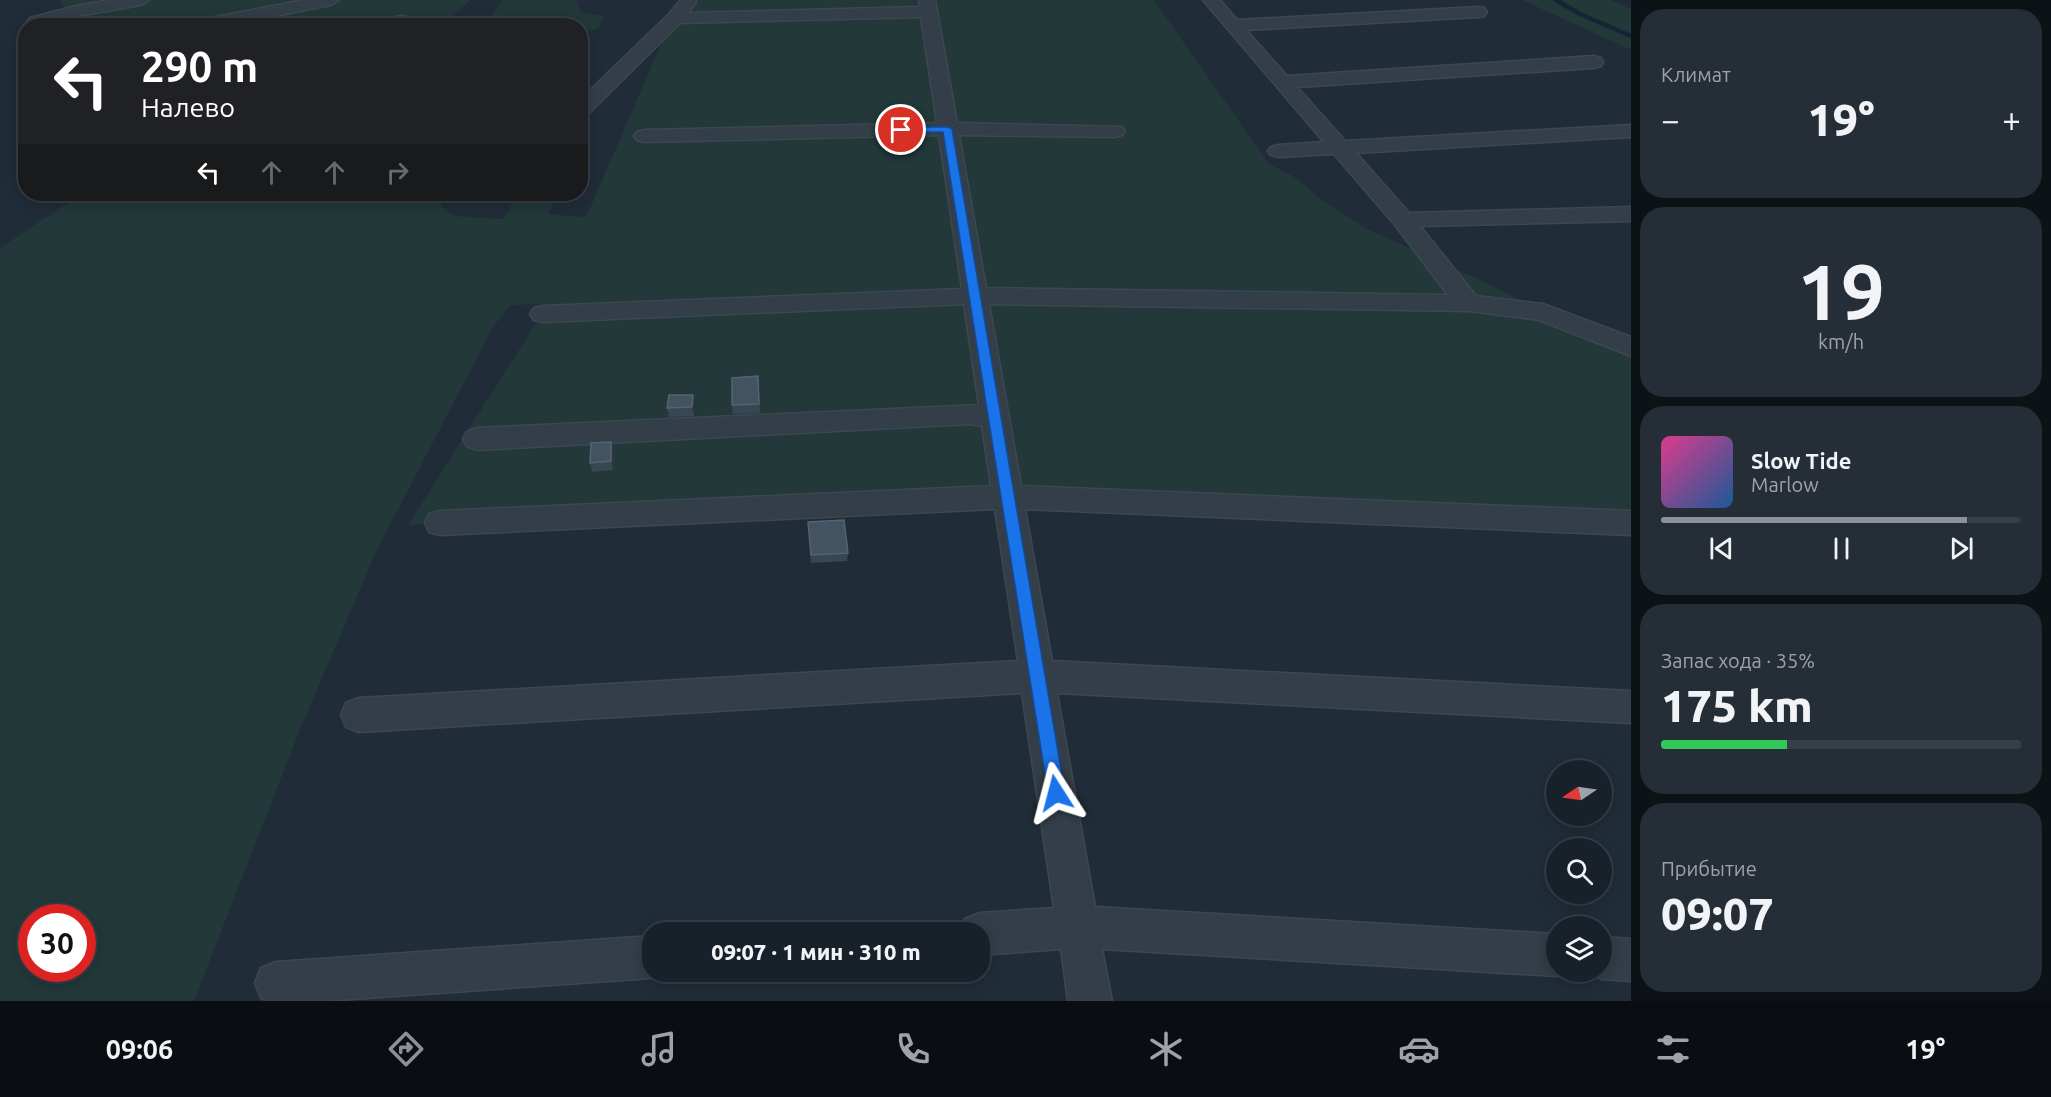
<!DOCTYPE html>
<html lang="ru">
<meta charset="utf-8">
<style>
body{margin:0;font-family:Ubuntu,sans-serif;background:#252e36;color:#f1f3f6;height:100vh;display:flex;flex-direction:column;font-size:22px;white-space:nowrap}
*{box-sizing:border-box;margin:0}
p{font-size:20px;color:#9fa3a8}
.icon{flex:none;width:33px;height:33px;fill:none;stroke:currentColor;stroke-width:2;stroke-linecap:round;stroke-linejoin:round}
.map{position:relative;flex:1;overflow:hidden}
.panel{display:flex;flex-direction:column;gap:9px;padding:9px;background:#0d1217;width:420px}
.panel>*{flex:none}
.hud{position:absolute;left:18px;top:18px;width:570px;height:183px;border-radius:24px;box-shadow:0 3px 15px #0003,0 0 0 2px #363e47;background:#202124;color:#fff;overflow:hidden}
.needle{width:39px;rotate:257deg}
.fabs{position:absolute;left:1546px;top:760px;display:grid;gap:12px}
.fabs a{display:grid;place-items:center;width:66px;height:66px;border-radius:50%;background:#18212a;box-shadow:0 3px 15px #0003,0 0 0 2px #363e47;font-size:30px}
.speed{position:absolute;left:18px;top:904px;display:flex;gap:12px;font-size:30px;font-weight:700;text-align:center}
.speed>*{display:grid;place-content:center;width:78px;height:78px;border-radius:50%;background:#18212a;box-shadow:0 3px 15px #0003,0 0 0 2px #363e47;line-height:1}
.speed .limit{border:9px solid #d22;background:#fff;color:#111}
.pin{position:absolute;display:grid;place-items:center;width:51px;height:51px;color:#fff;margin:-26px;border:3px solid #fff;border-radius:50%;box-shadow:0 2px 6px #0007}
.me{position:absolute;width:66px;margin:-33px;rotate:351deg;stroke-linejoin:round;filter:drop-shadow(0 0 4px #0008)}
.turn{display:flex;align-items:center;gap:21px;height:126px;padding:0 24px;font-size:27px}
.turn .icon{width:78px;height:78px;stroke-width:2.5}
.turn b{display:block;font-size:42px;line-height:51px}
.lanes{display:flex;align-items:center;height:57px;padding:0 24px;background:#0003;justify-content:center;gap:30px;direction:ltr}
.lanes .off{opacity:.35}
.big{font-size:45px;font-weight:800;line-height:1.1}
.panel .card{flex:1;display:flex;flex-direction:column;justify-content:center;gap:9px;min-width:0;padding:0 21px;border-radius:24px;background:#252e36}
.panel .dial{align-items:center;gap:0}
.dial b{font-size:78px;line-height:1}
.song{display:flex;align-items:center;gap:18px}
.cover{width:72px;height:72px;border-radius:9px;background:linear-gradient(135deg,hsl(330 70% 55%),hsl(210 70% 35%))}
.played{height:6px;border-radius:3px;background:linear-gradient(90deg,#8c9099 85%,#363e47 85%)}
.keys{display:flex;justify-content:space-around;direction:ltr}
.heat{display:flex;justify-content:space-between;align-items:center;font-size:33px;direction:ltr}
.charge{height:9px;border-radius:4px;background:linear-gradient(90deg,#34c759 35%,#363e47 0)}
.trip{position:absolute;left:642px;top:922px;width:348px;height:60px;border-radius:24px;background:#18212a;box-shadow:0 3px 15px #0003,0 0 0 2px #363e47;font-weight:800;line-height:60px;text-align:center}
.dock{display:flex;height:96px;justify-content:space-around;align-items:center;background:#0a0d11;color:#9fa3a8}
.dock .icon{width:42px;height:42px}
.dock .on{color:#8c9099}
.dock b{font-size:27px;color:#f1f3f6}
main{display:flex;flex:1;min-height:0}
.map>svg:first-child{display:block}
.green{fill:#223839;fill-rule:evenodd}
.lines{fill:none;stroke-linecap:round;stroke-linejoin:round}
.stream{stroke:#142535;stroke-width:4.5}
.minor-casing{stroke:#3d4752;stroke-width:3}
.minor{fill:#333e48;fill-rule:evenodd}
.wall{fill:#384754}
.shaded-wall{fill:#293744}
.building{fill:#445361;stroke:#556370;stroke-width:1.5}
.route{fill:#1a73e8;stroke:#114b97;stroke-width:1.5}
</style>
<main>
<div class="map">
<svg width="1631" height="1001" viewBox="0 0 1631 1001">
<rect width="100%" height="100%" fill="#202c38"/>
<path class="green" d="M60,0H471L440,26L74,25Z
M503,0H579L576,2L582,13L603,16L599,28L581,34L580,26L456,25L491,16Z
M684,0H1154L1269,164L1293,176L1322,200L1367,229L1491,285L1543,312L1631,347V528L826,505L408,525L548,304L510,305L493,327L376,552L299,732L194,1001H0V248L81,194H446L441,206L455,216L503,219L518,194H557L548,214L586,217L675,12ZM32,918H82V969H32Z
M1522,0H1611L1631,9V50Z"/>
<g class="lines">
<path class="stream" d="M1556,0L1580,14L1631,36"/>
<defs>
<path id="minor" d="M111,0H149L141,5L78,16L43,26H30L27,22L30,18L76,6Z
M304,0H339L331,5L224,26H186L194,21Z
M681,0H695L696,2L688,13L920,7L919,0H935L957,123L1122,127L1125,131L1122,135L1115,137L959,135L986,288L1448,295L1395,225L1334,154L1278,157L1271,155L1268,151L1271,147L1278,145L1324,142L1203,0H1220L1237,20L1478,7L1484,8L1487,12L1484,16L1478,17L1246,30L1287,76L1594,56L1601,58L1603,62L1601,66L1594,68L1297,87L1345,141L1631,125V137L1356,153L1409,213L1631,207V221L1420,226L1476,296L1543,304L1631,337V356L1539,320L1468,311L989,304L1021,486L1631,511V535L1025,509L1052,661L1631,691V723L1057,693L1095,907L1557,934V972H1567L1557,976L1102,949L1112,1001H1068L1061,949L980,955V933H960L965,919L980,913L1054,908L1022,693L359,732L346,727L341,715L346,703L359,698L1018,661L995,509L440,535L429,532L425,523L429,514L440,511L991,486L982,426L969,424L477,450L467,446L463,439L467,432L477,428L979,405L964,304L543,322L534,320L530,314L534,308L543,306L962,289L939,135L644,142L637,140L634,136L637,132L644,130L937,123L921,17L680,23L587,115L580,117V100L669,14Z
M401,16L407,17L410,21L407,25L371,26L373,22Z
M652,936V972H667L652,978L324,1001H268L261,998L255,983L261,968L276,962Z
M1602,937L1631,939V981L1602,979L1587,973L1602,972Z"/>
</defs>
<use href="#minor" class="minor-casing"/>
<use href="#minor" class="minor"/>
</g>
<path class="wall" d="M758,376L760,413L733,414L732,405Z
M694,404V416L669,417L667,408Z
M611,442L614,451L613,470L592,472L590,463Z
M808,522L848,553L847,561L811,563Z"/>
<path class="shaded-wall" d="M693,395L694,404V416L692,407Z
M611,442L614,451L613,470L611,461Z"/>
<path class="building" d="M758,376L759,404L732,405V378Z
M669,395H693L692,407L667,408Z
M611,442V461L590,463L591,443Z
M844,520L848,553L811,555L808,522Z"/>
<path class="route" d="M901,127H948L952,129L1065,793L1062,799L1056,801L1050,799L1048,793L943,132H898L896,130Z"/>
</svg>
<div class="fabs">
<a><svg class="needle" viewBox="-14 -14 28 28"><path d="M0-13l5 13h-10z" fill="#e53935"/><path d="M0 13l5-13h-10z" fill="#9fa3a8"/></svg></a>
<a><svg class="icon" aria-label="search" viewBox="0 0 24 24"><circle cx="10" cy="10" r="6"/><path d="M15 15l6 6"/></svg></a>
<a><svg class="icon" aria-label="layers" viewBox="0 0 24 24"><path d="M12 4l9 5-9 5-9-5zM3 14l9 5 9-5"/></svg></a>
</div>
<div class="speed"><div class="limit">30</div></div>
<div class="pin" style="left:901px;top:130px;background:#d93025"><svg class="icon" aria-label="arrive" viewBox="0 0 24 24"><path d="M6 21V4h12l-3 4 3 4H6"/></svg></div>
<svg class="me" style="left:1056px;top:793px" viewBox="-20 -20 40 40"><path d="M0-17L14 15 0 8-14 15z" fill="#1a73e8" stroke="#fff" stroke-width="4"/></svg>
<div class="trip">09:07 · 1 мин · 310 m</div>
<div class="hud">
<div class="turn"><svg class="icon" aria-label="left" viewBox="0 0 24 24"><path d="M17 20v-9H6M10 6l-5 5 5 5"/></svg><div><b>290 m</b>Налево</div></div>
<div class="lanes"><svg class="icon" aria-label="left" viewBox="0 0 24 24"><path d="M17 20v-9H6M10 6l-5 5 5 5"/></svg><svg class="icon off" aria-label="ahead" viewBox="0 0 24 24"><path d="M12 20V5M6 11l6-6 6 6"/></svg><svg class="icon off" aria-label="ahead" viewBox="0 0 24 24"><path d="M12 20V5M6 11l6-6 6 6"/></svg><svg class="icon off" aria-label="right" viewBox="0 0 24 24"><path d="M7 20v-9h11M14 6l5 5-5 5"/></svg></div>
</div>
</div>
<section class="panel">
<div class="card"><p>Климат</p>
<div class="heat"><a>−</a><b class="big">19°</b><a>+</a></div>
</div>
<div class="card dial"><b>19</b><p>km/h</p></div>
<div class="card">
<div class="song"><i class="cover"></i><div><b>Slow Tide</b><p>Marlow</p></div></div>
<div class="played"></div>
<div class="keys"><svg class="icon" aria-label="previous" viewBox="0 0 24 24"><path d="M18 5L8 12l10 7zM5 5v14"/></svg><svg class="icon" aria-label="pause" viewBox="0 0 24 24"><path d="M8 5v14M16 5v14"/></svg><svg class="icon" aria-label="next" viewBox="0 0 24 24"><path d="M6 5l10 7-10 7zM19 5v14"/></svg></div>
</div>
<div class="card"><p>Запас хода · 35%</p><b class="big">175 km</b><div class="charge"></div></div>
<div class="card"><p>Прибытие</p><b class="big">09:07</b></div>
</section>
</main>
<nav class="dock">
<b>09:06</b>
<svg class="icon on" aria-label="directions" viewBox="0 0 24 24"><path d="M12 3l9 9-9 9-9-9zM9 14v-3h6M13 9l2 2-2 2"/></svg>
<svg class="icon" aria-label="music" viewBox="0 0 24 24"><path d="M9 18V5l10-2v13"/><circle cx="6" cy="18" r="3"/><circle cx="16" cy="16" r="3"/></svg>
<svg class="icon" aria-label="phone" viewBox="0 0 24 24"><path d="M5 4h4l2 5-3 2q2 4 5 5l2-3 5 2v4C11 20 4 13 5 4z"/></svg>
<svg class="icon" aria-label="climate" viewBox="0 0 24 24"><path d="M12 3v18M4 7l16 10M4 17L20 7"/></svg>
<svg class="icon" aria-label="car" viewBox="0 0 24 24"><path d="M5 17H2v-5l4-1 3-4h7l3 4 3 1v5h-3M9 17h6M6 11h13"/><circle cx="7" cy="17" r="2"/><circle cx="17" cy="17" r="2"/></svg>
<svg class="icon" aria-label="filters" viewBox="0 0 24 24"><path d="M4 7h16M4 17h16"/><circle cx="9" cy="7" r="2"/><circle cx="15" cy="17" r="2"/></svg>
<b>19°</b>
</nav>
